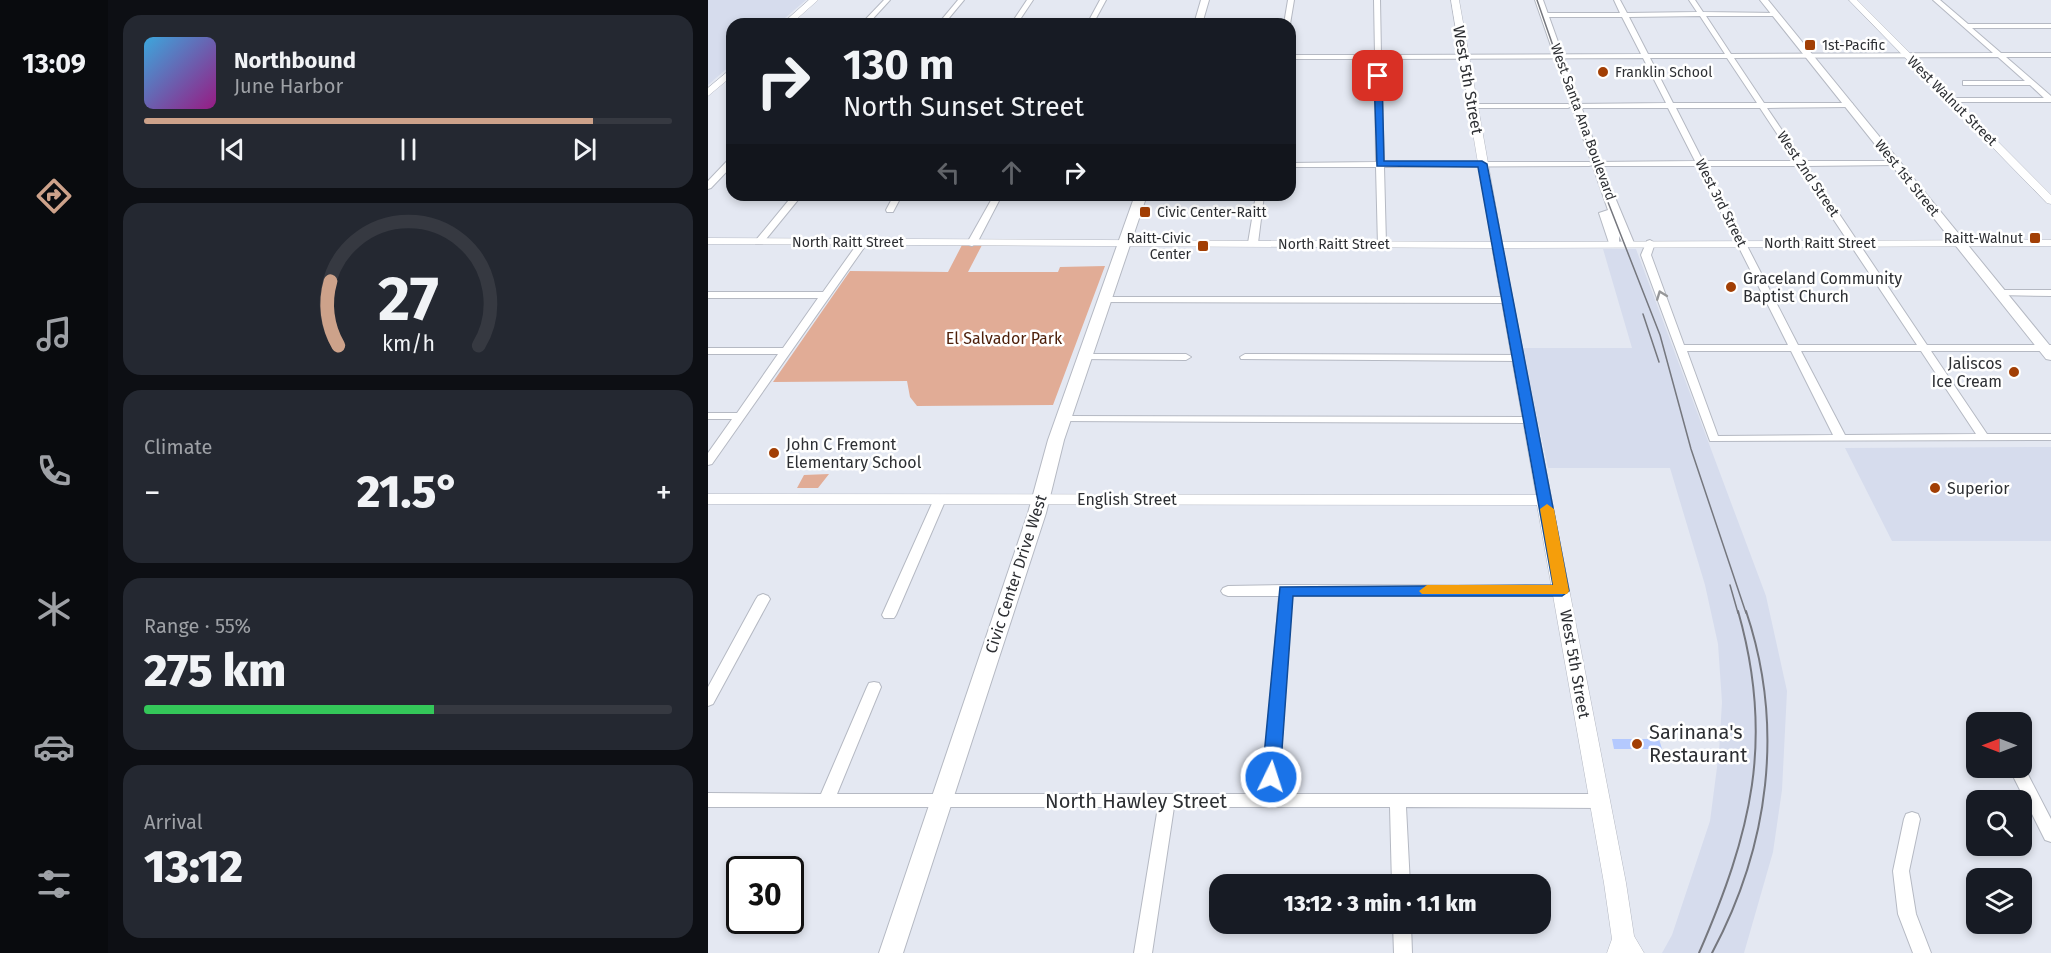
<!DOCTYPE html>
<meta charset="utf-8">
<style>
body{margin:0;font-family:"Fira Sans",sans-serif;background:#242831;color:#f1f3f6;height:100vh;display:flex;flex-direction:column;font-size:22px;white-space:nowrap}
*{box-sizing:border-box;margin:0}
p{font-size:20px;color:#9ea1a6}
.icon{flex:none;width:33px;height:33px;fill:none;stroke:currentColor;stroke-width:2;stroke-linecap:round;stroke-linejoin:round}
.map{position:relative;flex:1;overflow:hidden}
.side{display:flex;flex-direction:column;gap:15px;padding:15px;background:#0d0f14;width:600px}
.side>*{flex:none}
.hud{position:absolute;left:18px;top:18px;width:570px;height:183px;border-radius:18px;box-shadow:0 3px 9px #0003;background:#171b24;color:#f1f3f6;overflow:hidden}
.needle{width:39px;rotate:270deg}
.fabs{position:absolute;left:1258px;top:712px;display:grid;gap:12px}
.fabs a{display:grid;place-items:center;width:66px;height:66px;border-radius:12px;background:#171b24;box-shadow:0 3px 9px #0003;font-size:30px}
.speed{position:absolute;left:18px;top:856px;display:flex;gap:12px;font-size:30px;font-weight:700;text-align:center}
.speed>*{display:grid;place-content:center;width:78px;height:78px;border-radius:50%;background:#171b24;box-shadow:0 3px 9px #0003;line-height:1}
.speed .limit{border:3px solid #111;border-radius:9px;background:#fff;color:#111}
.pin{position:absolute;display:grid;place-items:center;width:51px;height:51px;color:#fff;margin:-26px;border-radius:12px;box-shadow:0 3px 9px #0006}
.me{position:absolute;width:66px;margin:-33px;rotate:4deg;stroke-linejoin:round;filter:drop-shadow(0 0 4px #0008)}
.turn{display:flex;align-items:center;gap:21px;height:126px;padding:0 18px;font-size:27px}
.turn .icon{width:78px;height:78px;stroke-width:2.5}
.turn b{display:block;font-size:42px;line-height:51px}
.lanes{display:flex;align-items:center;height:57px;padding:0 18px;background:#0003;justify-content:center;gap:30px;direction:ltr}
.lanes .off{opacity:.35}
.big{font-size:45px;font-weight:800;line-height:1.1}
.side .widget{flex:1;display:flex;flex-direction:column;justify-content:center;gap:9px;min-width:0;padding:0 21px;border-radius:18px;background:#242831}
.side .dial{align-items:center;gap:0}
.dial svg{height:156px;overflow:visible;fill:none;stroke:#363941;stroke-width:7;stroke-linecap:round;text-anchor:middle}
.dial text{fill:#f1f3f6;stroke:none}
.song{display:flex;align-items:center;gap:18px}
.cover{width:72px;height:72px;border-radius:9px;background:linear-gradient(135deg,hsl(200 70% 55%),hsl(310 70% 35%))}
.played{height:6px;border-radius:3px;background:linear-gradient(90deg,#cda28a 85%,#363941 85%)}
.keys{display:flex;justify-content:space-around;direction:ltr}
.heat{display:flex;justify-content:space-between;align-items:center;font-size:33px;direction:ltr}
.charge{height:9px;border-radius:4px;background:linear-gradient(90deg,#34c759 55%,#363941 0)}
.trip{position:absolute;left:501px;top:874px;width:342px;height:60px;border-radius:18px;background:#171b24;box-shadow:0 3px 9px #0003;font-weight:800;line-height:60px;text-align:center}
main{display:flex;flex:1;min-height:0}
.tabs{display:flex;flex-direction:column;width:108px;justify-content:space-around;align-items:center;background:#090b0e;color:#9ea1a6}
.tabs .icon{width:42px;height:42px}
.tabs .selected{color:#cda28a}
.tabs b{font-size:27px;color:#f1f3f6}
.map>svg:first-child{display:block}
.built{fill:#d6dced}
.green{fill:#e1ac96}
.building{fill:#b4c9fe}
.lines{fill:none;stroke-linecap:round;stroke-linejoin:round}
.minor-casing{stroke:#b5b9c3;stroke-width:2}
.tertiary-casing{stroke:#b5b9c3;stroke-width:1}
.secondary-casing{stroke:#b5b9c3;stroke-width:2}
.minor{fill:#fff;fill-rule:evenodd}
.tertiary{fill:#fff;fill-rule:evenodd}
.secondary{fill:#fff;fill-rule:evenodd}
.tram-far1{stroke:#75777e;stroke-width:1.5}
.tram{stroke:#75777e;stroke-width:2}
.oneway{stroke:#969799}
.route{fill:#1a73e8;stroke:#114b97;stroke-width:1.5}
.slow{fill:#f59e0b}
.poi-dot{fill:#a23f05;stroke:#fff;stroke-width:2}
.labels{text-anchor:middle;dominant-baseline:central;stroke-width:5;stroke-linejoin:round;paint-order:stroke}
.far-poi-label{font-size:14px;fill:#2d2f33;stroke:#fff;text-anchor:start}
.far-street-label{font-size:14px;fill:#2d2f33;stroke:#fff}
.street-label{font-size:16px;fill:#2d2f33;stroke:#fff}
.poi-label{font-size:16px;fill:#2d2f33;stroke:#fff;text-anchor:start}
.park-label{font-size:16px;fill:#4e200b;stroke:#fff}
.near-poi-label{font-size:20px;fill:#2d2f33;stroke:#fff;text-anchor:start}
.near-street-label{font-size:20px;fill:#2d2f33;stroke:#fff}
</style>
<main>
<nav class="tabs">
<b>13:09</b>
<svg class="icon selected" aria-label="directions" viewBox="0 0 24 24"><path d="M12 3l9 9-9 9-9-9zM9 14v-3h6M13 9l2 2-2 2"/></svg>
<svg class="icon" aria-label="music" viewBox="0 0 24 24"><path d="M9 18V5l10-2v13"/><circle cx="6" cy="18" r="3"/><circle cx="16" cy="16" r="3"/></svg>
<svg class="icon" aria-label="phone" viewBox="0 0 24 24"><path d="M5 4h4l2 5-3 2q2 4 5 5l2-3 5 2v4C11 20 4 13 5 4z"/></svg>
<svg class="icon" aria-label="climate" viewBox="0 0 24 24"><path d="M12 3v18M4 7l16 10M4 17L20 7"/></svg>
<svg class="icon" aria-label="car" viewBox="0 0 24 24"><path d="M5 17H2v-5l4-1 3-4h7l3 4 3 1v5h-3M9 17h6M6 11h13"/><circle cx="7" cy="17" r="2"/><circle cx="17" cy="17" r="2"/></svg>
<svg class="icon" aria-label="filters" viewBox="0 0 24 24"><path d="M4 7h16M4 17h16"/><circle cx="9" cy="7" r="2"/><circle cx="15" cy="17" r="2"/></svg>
</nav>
<section class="side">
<div class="widget">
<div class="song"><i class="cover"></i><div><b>Northbound</b><p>June Harbor</p></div></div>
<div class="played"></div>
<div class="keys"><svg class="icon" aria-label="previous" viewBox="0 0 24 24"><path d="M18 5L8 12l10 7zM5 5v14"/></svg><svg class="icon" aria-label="pause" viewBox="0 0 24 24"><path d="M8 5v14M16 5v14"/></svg><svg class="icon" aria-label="next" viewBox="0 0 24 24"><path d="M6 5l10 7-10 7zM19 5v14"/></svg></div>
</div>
<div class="widget dial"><svg viewBox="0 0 100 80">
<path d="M14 69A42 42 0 1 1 86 69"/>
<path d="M14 69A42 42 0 0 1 10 36" stroke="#cda28a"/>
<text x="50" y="56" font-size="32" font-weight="700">27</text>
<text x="50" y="72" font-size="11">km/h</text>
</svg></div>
<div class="widget"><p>Climate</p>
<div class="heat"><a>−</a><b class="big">21.5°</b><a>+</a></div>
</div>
<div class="widget"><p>Range · 55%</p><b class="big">275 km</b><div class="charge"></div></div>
<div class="widget"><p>Arrival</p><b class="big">13:12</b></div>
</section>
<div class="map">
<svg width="1343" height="953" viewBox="0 0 1343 953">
<rect width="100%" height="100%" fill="#e4e8f2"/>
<path class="built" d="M0,0H98L70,24H24V64L0,85Z
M895,249H928L1058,596L1079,691L1074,790L1065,852L1036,953H954L964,935L1002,821L1011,752L1014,702L1010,644L997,585L962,468H840L814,348H924Z
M1343,447V541H1184L1137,448Z"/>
<path class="green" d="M254,245H274L260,272H350L352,267L397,266L345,405L209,406L202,397L199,381L65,382L142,271L240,272Z
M121,474L110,488H89L96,475Z"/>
<path class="building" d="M904,739H951L954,749H906Z"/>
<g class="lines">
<defs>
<path id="minor" d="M176,0H182L160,24H153Z
M250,0H256L236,24H230Z
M319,0H325L309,24H303Z
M392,0H398L385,24H379Z
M580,0H586L582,24H576Z
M666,0H672L673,55L933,54L914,17H836L833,15L836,13H912L906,0H912L919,13L989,12L981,0H987L995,12L1069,13V15L1067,16H998L1023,54L1285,53L1225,0H1232L1260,24H1343V28H1264L1293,53H1343V57H1298L1343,96V102H1239L1238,100L1242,98H1336L1322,85H1255V81H1317L1290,57L1026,58L1056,103H1144L1145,105L1141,107L1059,108L1095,161H1190V165H1187L1099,166L1219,345H1343V351H1223L1279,434H1343V440L1002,441L933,255L939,241L942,240L947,243L943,255L976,345H1080L990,166H888L885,165L881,166L676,167L678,244L673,247L670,246L668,167H582V163L668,162L667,59H582V55H667ZM992,16L1017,54H940L921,17ZM935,58L958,103L867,104L864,106L860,104H765L761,106L765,108H860L864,106L867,108H960L987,161L888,162L885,163L881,162H676L673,59ZM942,58H1019L1049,103H965ZM968,108H1052L1087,161H995ZM998,166H1090L1209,345H1090ZM979,351H1083L1125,435L1010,436ZM1093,351H1213L1268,434L1137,435Z
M21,159H24V166L3,188L0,189V181Z
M85,195H94L54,244H48V240Z
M186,195H194L185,212H179L178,210Z
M286,195H294L269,243L264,246L261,245L259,243Z
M548,195H556L550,243L545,246L540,243Z
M155,239L160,242L4,464L0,465V453L24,419H0V413H29L70,354H0V348H75L110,298H0V292H115L152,240Z
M1292,290H1343V296L1289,295L1287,293Z
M397,297H800L805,300L800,303L394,302V298Z
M377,354H478L483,357L478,360L373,359L372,357L373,355Z
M537,354L810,355L815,358L810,361L533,359L532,357Z
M355,416L822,417L828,420L822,423L351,421L349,419L351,417Z
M232,495L238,499L188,615L186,618H176L174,615L226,499Z
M578,585L854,586L859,588L861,591L859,594L854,596H584L570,794H892L898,796L900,801L898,806L892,808L698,807L702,885H684L682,807H466L444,953H426L450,807H0V793L113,794L159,687L161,683L166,682L171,683L173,687L129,794H555L571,596H520L515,594L513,591L515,588L520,586Z
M55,594L60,596L62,599L5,704L0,706V687L48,599L50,596Z
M1314,763L1343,819V842L1337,840L1301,768H1314Z
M1204,812L1210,814L1212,819L1201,871L1208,914L1223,953H1205L1190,914L1185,871L1196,819L1198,814Z
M685,924H703L704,953H686Z"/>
<path id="tertiary" d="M101,0H110L83,24H74Z
M743,0H751L794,242L1343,240V246L795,248L918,883L926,936L936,953H899L904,939L896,883L829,505L0,504V494L828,495L784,248L0,244V238L783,242Z
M1141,0H1149L1343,195V204L1339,203Z
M24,68V76L0,96V88Z"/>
<path id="secondary" d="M493,0H501L494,24H486Z
M827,0H835L898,176L926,243L924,246H916L911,236V246L907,247L901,243L891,213L900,210Z
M1052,0H1060L1343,347V360L1338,359Z
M427,195H439L356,440L338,513L195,953H171L320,513L340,440Z"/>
</defs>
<use href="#minor" class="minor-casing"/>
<use href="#tertiary" class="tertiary-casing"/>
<use href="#secondary" class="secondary-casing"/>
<use href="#minor" class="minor"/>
<use href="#tertiary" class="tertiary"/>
<use href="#secondary" class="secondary"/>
<path class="tram-far1" d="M829,0L896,192L952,335L983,449L1038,613
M935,314L951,362
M1022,585L1030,613"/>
<path class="tram" d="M991,953C1043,833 1067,740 1030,611
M1004,953C1061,846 1077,727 1038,611"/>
</g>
<defs><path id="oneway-chevron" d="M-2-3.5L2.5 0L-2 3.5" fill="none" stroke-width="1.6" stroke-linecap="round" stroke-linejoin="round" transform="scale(1.5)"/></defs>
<use class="oneway" href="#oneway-chevron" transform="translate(953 295) rotate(-111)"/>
<path class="route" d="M670,73L674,76L676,161H774L779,164L861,591L854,596H585L572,777L570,782L563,785L557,782L554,777L572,587L845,585L770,167L669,166L666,76Z"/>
<path class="slow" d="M839,504L846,509L861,591L859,594H714L711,591L719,585H845L832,509Z"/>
<g class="poi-dot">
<rect x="1096" y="39" width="12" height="12" rx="3"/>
<circle cx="895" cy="72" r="6"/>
<rect x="431" y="206" width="12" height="12" rx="3"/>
<rect x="1321" y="232" width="12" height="12" rx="3"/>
<rect x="489" y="240" width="12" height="12" rx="3"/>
<circle cx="1023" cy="287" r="6"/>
<circle cx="1306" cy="372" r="6"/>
<circle cx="66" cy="453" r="6"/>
<circle cx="1227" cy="488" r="6"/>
<circle cx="929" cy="744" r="6"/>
</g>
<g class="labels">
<g class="far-poi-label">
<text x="1114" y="45">1st-Pacific</text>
<text x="907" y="72">Franklin School</text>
<text x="449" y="212">Civic Center-Raitt</text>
<text x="483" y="238" text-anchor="end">Raitt-Civic<tspan x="483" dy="16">Center</tspan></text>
<text x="1315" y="238" text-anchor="end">Raitt-Walnut</text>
</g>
<g class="far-street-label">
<text transform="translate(1244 101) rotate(45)">West Walnut Street</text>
<text transform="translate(875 122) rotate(70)">West Santa Ana Boulevard</text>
<text transform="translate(1100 174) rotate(56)">West 2nd Street</text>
<text transform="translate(1199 178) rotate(51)">West 1st Street</text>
<text transform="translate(1013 203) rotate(63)">West 3rd Street</text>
<text x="140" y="242">North Raitt Street</text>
<text x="1112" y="243">North Raitt Street</text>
<text x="626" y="244">North Raitt Street</text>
</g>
<g class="street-label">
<text transform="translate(760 80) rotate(80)">West 5th Street</text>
<text x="419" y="499">English Street</text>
<text transform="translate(308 574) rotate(-72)">Civic Center Drive West</text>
<text transform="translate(867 664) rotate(80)">West 5th Street</text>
</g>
<g class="poi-label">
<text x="1035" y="278">Graceland Community<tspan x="1035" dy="18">Baptist Church</tspan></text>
<text x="1294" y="363" text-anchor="end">Jaliscos<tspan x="1294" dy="18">Ice Cream</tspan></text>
<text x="78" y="444">John C Fremont<tspan x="78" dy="18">Elementary School</tspan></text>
<text x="1239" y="488">Superior</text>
</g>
<g class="park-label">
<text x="296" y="338">El Salvador Park</text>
</g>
<g class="near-poi-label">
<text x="941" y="732">Sarinana's<tspan x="941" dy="23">Restaurant</tspan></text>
</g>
<g class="near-street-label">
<text x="428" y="801">North Hawley Street</text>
</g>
</g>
</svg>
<div class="fabs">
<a><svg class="needle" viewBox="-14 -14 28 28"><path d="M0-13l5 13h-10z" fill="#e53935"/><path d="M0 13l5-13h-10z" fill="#9ea1a6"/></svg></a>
<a><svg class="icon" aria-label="search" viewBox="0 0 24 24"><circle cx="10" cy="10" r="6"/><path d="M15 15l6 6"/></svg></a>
<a><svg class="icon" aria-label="layers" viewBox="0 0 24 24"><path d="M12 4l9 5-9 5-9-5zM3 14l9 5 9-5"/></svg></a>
</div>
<div class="speed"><div class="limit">30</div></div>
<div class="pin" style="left:670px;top:76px;background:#d93025"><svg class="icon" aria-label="arrive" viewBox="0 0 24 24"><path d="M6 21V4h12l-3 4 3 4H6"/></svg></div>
<svg class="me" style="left:563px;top:777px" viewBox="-20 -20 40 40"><circle r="17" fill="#1a73e8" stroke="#fff" stroke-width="3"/><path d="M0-11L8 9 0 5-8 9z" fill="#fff"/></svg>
<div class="trip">13:12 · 3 min · 1.1 km</div>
<div class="hud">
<div class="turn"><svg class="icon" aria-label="right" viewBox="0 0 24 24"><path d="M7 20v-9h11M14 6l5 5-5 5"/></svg><div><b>130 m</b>North Sunset Street</div></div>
<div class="lanes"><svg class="icon off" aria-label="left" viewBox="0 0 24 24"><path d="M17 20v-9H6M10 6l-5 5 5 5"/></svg><svg class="icon off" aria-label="ahead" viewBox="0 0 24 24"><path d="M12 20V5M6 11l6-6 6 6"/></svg><svg class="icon" aria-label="right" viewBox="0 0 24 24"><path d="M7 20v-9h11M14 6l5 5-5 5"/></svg></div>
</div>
</div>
</main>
